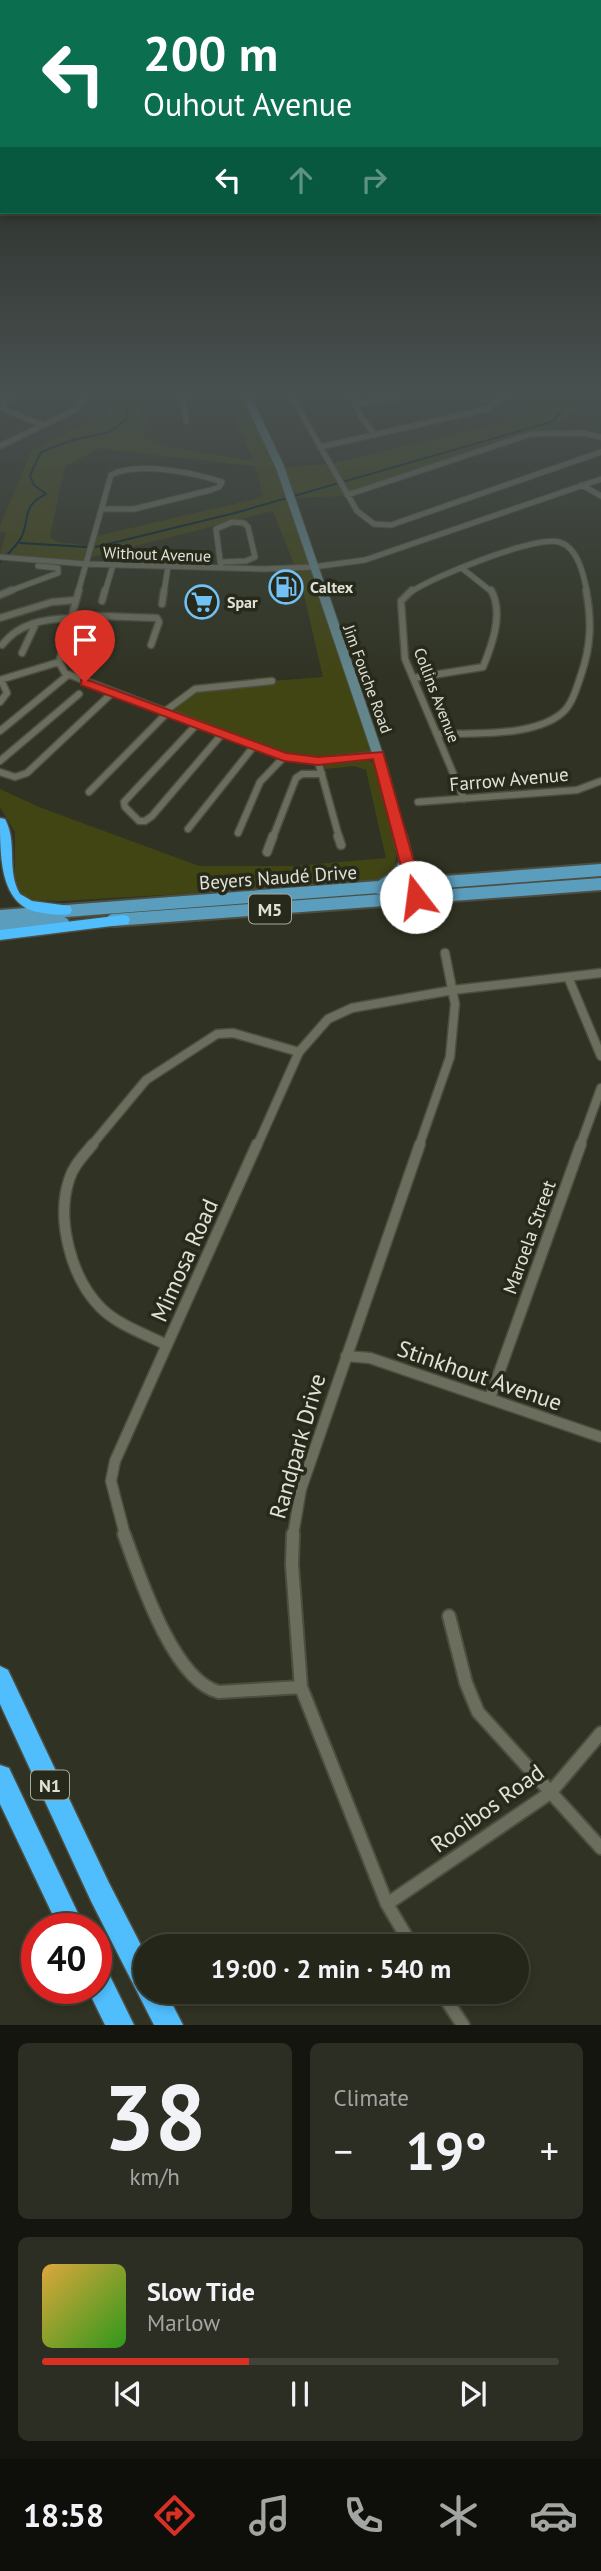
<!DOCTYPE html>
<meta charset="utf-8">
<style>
body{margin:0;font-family:"PT Sans",sans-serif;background:#2c2e23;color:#f1f3f6;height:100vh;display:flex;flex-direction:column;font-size:26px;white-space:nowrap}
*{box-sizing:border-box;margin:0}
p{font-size:23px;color:#a3a5a2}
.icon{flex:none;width:38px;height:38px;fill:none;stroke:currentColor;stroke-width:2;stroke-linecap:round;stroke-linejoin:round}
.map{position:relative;height:2025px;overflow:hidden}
.panel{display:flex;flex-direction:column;gap:18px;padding:18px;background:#14150e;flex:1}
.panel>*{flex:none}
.hud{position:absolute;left:0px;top:0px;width:602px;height:214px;box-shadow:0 4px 10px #0003,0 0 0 2px #414339;background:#0b6e4f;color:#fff;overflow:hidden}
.speed{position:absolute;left:21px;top:1913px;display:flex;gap:14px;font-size:35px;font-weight:700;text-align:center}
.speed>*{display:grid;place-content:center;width:91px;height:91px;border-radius:50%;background:#24261a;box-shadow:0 4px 10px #0003,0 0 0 2px #414339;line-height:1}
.speed .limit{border:10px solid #d22;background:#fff;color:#111}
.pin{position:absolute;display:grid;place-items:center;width:60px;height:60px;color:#fff;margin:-72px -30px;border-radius:50% 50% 50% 0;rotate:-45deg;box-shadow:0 0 7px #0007}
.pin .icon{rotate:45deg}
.me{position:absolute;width:77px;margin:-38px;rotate:345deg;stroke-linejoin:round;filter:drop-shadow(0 0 5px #0008)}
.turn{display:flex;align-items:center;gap:24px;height:147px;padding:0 28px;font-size:32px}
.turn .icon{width:91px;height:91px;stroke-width:2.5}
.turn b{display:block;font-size:49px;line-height:60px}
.lanes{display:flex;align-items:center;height:66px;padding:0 28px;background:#0003;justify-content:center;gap:35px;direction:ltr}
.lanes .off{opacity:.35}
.big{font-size:52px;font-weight:700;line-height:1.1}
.panel .card{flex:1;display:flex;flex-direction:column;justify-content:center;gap:10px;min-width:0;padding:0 24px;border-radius:10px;background:#2c2e23}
.panel .dial{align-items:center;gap:0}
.dial b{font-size:91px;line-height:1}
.song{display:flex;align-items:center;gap:21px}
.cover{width:84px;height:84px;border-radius:10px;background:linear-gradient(135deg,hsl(40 70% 55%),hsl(110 70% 35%))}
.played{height:7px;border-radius:4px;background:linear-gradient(90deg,#d93025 40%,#414339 40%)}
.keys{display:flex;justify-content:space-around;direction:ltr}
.heat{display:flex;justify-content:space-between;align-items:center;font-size:38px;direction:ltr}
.panel .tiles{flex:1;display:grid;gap:18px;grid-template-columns:1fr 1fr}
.card:last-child{grid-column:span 2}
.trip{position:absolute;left:133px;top:1934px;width:396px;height:70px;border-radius:35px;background:#24261a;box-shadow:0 4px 10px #0003,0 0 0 2px #414339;font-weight:700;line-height:70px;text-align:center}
.dock{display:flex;height:112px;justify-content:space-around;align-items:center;background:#0e0f0a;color:#a3a5a2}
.dock .icon{width:49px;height:49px}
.dock .on{color:#d93025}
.dock b{font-size:32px;color:#f1f3f6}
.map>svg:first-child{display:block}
.green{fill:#414514}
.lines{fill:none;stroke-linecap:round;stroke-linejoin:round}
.stream{stroke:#002033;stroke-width:2}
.street-far4-casing{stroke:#4d4e41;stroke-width:7}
.street-far3-casing{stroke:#4d4e41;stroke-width:9}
.street-far2-casing{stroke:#4d4e41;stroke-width:11}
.street-far1-casing{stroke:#4d4e41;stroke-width:13}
.street-casing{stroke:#4d4e41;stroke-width:16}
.secondary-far2-casing{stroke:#4d4e41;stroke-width:10}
.secondary-far1-casing{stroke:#4d4e41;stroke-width:12}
.secondary-casing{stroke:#4d4e41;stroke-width:16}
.primary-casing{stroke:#4d4e41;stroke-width:16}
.highway-casing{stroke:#4d4e41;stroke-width:3}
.street-far4{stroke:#6b6e5d;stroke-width:5}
.street-far3{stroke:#6b6e5d;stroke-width:6}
.street-far2{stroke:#6b6e5d;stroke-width:8}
.street-far1{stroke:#6b6e5d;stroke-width:10}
.street{stroke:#6b6e5d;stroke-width:12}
.secondary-far2{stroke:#63868d;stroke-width:8}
.secondary-far1{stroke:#63868d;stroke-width:10}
.secondary{stroke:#63868d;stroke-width:12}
.primary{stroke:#5b9dbd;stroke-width:12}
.highway{fill:#50bdfd;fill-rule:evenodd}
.route{fill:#d93025;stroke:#8d1f18;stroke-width:2}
.labels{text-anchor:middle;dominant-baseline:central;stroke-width:7;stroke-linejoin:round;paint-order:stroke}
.far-street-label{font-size:16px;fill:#e0e2d8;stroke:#27291a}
.far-poi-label{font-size:16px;font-weight:bold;fill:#e0e2d8;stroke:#27291a;text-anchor:start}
.shield{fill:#27291a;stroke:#a8aa9f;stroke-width:2}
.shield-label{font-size:18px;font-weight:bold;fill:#e0e2d8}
.street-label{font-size:19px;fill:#e0e2d8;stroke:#27291a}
.near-street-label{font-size:23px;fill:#e0e2d8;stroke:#27291a}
</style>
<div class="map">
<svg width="601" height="2025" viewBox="0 0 601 2025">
<rect width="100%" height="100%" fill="#303323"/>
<path class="green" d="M115,397H141V413L147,420L143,436L169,447L253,461L225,397H247L280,468L329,464L515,419L540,397H587L554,432L535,434L348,496L290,498L377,755L279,757L163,713L189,694L272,681L323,677L301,582L273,511L92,557L97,536L263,497L255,466L99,449L65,466L50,537L58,542L89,546L83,561L0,554L6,533L0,531V526L32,450L106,414Z
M362,759L373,762L377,769C382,791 402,849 394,869C390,878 380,880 371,883L59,901L32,900L15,890V832L0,807V789L39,807L199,866H295L386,858L366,770L354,766L325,769L324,763Z"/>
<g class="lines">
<path class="stream" d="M20,543L87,547
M96,547L235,513L554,421L572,397
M0,562C8,554 17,546 22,536C30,516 22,506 46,494L34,485L30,475L41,452L73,440L110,432L128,418L125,400L128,397"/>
<defs>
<path id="street-far4" d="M12,397L3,403V409L43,425
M183,397L186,421
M292,397L357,511L374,524L391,525L601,452
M353,397L361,417L375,435
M355,405L394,397
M0,446L75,410L84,397
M320,447L487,409L504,397
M582,485L601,496
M347,495L531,434L583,433L601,437
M0,557L86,564L264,569L313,567L365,560L601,479
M221,568L216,529L232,522L244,523L248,527L255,557L246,561L222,562
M463,569L492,592
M7,592L58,573V568L38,566
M78,592L111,475C137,461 195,473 222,482L219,487L211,490L134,509H102
M105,592L113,565
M164,592L168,567
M411,592C432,577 534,536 559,542C578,547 584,576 587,592"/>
<path id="street-far3" d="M79,590L59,662L65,673L284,757L318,761L378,755
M412,590L401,601L405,659L464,799
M0,595L12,590
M102,601L105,590
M162,604L164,590
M72,615L157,618L159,622L151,645
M0,618L52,602L76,600
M2,645C19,623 44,619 71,618
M22,653L36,623
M414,678L483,667C492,645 504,613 491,590
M0,680L59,662
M0,702L7,693L1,680
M164,712L195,689L272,681
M197,724L124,802L125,807L139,821H145L152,816L222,734
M0,731L68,675
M437,734C472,733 534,737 562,713C572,705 577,687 581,675C591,646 592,621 586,590
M0,761L79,694
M318,761L339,837
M0,772L15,777L27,773L112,693
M89,792L167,713
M418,802L577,790L601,781
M188,829L254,746
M238,833L260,782L284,757
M273,837L296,778L302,774H322"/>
<path id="street-far2" d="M338,836L341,845
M267,852L273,836
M568,977L601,1056
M91,1146L146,1080L217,1034L233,1033L299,1052
M257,1146L299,1052L328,1019L352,1008L453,990L601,973
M419,1146L450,1057L455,1004L445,953
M580,1146L601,1088"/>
<path id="street-far1" d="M93,1144C83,1156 73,1166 69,1180C56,1220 71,1278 101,1308C118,1325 145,1334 167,1345
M346,1356L370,1358L601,1437
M490,1398L581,1144
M125,1535L111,1481L115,1461L257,1144
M293,1535L301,1489L420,1144"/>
<path id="street" d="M124,1534C139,1575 173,1681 219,1692L301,1687
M293,1534L292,1565L301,1687L387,1904L412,1946
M449,1616L466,1683L478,1712L601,1848
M387,1904L550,1793L601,1733
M441,1992L463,2025"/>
<path id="secondary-far2" d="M247,397L280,467L323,592"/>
<path id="secondary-far1" d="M322,590L383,770L401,837"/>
<path id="secondary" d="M400,836L415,893"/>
<path id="primary" d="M379,888L395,877L407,863
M0,916L601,870
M113,920L601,884
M0,927L63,923"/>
<path id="highway" d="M0,818L5,819C18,843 6,870 20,894L32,901L70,906L72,910L70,914C60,916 48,914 37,912C0,904 0,856 0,818Z
M123,915L128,916L130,920L128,924L0,940V930Z
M0,1666L8,1670L109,1883L145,1953V1992H166L183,2025H154L91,1901L0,1704Z
M0,1765L9,1768L85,1928H59L0,1804Z
M96,1965L106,1968L134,2025H105L87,1988H96Z"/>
</defs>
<use href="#street-far4" class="street-far4-casing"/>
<use href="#street-far3" class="street-far3-casing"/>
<use href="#street-far2" class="street-far2-casing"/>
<use href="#street-far1" class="street-far1-casing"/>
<use href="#street" class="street-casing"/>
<use href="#secondary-far2" class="secondary-far2-casing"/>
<use href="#secondary-far1" class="secondary-far1-casing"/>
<use href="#secondary" class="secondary-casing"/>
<use href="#primary" class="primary-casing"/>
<use href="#highway" class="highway-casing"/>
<use href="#street-far4" class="street-far4"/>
<use href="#street-far3" class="street-far3"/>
<use href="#street-far2" class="street-far2"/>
<use href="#street-far1" class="street-far1"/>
<use href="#street" class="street"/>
<use href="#secondary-far2" class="secondary-far2"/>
<use href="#secondary-far1" class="secondary-far1"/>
<use href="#secondary" class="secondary"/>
<use href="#primary" class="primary"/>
<use href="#highway" class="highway"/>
</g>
<linearGradient id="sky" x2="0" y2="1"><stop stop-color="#1a1c13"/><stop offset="0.58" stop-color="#485050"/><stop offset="1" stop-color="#485050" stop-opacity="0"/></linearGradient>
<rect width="601" height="680" fill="url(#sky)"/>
<path class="route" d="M85,679L286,753L318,757L383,752L424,897L421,901H411L409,897L373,759L318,765L284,761L81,685V680Z"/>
<defs>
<symbol id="fuel-ring" viewBox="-11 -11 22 22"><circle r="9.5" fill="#27291a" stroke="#71c1f5" stroke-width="1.5"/><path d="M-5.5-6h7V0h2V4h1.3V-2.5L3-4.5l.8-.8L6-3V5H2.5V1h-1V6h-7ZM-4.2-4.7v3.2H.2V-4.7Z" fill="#71c1f5"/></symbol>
<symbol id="supermarket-ring" viewBox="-11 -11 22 22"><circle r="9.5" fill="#27291a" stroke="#71c1f5" stroke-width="1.5"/><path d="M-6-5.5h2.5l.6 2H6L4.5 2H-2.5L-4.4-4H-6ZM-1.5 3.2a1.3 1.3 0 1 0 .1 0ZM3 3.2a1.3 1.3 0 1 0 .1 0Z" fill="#71c1f5"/></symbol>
</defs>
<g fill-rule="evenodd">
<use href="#fuel-ring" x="267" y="568" width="38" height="38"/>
<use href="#supermarket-ring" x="183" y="583" width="38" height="38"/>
</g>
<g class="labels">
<g class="far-street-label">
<text transform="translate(157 554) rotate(2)">Without Avenue</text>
<text transform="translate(368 679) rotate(70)">Jim Fouche Road</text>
<text transform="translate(437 695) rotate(69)">Collins Avenue</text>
</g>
<g class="far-poi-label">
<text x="310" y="587">Caltex</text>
<text x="227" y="602">Spar</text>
</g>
<g class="shield">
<rect x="249" y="894.5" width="42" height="29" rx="5"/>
<rect x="31" y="1770.5" width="38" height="29" rx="5"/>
</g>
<g class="shield-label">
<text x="270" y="909">M5</text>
<text x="50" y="1785">N1</text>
</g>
<g class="street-label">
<text transform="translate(509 779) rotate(-5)">Farrow Avenue</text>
<text transform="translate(278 877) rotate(-4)">Beyers Naudé Drive</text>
<text transform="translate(529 1237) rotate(-70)">Maroela Street</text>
</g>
<g class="near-street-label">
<text transform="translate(184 1260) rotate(-66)">Mimosa Road</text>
<text transform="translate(480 1375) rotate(19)">Stinkhout Avenue</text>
<text transform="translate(297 1446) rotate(-74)">Randpark Drive</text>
<text transform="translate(487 1808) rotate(-36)">Rooibos Road</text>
</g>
</g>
</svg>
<div class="speed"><div class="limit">40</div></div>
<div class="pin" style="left:85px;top:682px;background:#d93025"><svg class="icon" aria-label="arrive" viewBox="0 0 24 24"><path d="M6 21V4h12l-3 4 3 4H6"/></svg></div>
<svg class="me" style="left:416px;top:897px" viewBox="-20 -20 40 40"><circle r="19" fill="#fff"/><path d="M0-13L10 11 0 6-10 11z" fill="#d93025"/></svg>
<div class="trip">19:00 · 2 min · 540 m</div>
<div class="hud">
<div class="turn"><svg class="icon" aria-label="left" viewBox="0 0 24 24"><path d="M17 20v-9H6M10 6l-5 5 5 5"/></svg><div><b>200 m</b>Ouhout Avenue</div></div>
<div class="lanes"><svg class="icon" aria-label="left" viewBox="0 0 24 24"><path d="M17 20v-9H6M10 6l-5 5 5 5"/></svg><svg class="icon off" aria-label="ahead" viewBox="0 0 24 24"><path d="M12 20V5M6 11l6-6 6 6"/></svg><svg class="icon off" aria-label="right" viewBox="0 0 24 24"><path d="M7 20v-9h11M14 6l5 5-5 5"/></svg></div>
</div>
</div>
<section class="panel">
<div class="tiles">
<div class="card dial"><b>38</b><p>km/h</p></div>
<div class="card"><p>Climate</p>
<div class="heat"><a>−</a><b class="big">19°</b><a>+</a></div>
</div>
<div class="card">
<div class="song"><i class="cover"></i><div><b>Slow Tide</b><p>Marlow</p></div></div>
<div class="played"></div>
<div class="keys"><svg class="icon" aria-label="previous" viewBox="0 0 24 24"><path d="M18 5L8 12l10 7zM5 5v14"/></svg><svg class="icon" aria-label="pause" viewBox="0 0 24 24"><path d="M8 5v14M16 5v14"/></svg><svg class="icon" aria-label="next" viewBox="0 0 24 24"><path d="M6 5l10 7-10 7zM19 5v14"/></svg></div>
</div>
</div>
</section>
<nav class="dock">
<b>18:58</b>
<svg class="icon on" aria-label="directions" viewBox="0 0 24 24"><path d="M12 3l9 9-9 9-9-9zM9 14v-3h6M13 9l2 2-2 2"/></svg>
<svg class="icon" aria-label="music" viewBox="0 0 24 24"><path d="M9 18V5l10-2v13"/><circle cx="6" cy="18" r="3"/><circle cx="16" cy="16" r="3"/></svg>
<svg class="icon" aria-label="phone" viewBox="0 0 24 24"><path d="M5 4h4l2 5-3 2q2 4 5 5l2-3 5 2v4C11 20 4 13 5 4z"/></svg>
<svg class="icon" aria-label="climate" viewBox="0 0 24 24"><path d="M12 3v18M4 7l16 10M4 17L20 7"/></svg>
<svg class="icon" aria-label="car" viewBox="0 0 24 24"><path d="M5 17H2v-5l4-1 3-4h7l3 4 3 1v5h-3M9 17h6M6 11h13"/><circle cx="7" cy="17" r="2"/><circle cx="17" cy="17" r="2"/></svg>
</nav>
